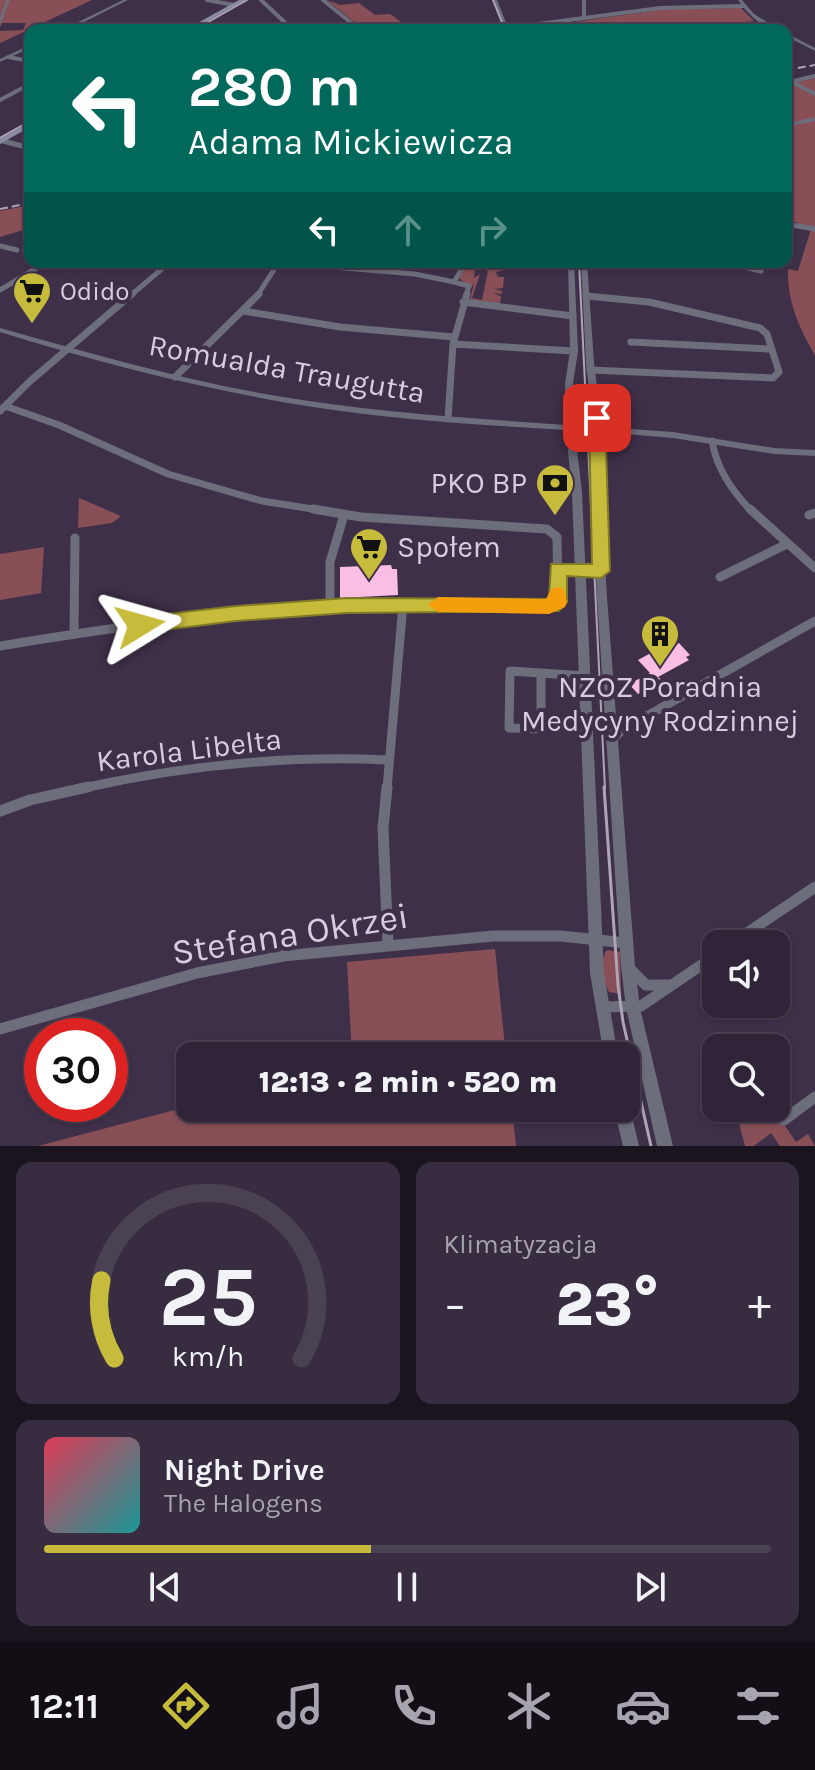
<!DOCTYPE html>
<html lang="pl">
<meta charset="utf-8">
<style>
body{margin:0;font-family:Karla,sans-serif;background:#372c40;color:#f1f3f6;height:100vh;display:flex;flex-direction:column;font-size:30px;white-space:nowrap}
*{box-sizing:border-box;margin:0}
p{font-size:26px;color:#a7a4ae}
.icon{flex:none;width:44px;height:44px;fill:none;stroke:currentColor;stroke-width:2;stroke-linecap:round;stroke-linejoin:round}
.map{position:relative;height:1146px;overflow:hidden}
.details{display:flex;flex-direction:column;gap:16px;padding:16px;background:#1a141f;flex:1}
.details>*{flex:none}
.hud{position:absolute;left:24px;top:24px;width:768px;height:244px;border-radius:16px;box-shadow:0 2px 6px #0004,0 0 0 2px #4a4153;background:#00695c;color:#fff;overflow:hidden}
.tools{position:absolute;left:702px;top:930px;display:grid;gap:16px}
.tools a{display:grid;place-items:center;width:88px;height:88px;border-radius:16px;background:#2f2438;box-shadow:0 2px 6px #0004,0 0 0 2px #4a4153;font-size:40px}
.speed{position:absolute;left:24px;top:1018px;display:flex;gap:16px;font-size:40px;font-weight:700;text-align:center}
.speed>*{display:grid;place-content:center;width:104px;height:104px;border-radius:50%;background:#2f2438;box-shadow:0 2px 6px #0004,0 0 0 2px #4a4153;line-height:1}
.speed .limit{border:12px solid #d22;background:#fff;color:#111}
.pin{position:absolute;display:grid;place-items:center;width:68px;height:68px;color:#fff;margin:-34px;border-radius:16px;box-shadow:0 4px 12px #0006}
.me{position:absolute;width:88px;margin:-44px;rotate:82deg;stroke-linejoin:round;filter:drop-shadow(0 0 6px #0008)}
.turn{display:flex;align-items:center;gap:28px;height:168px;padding:0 32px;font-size:36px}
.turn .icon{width:104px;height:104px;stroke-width:2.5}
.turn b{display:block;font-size:56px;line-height:68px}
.lanes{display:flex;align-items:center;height:76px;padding:0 32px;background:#0003;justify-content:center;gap:40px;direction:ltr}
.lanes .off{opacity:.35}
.big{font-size:60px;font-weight:800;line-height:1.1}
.details .tile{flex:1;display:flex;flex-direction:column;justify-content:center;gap:12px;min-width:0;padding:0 28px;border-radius:16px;background:#372c40}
.details .dial{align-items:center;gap:0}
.dial svg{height:208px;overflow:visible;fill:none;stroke:#4a4153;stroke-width:7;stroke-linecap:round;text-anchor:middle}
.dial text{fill:#f1f3f6;stroke:none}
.song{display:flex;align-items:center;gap:24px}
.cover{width:96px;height:96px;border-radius:12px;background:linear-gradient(135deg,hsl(350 70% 55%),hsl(180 70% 35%))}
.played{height:8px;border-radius:4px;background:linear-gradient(90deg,#c7bb3c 45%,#4a4153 45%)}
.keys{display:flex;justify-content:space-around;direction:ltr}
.heat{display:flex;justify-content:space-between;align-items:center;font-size:44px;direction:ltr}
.details .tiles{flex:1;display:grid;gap:16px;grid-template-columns:1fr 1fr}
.tile:last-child{grid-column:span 2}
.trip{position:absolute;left:176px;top:1042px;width:464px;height:80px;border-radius:16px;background:#2f2438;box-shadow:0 2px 6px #0004,0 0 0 2px #4a4153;font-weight:800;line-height:80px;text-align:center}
.tab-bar{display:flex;height:128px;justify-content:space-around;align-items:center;background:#130e16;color:#a7a4ae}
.tab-bar .icon{width:56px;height:56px}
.tab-bar .selected{color:#c7bb3c}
.tab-bar b{font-size:36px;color:#f1f3f6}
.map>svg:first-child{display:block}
.green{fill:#884f57}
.building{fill:#fabde4}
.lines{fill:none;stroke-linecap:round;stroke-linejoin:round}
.pedestrian{stroke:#6c6e7c;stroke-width:3}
.minor-far4{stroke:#6c6e7c;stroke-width:4}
.minor-far3{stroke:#6c6e7c;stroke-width:5}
.minor-far2{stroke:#6c6e7c;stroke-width:7}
.minor-far1{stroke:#6c6e7c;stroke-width:9}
.minor{stroke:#6c6e7c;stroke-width:11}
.tertiary{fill:#6c6e7c;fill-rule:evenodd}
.secondary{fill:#898ca3;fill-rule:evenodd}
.tram-far1{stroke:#aea3b7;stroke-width:2}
.tram{stroke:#aea3b7;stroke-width:3}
.rail{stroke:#aea3b7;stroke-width:2;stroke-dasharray:8 4;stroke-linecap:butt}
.route{fill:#c7bb3c;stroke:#817a27;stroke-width:2}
.slow{fill:#f59e0b}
.labels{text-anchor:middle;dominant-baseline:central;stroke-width:8;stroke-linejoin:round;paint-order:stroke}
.far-poi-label{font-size:26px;fill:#d6cdde;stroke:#3f304a;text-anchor:start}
.street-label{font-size:30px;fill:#d6cdde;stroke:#3f304a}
.poi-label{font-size:30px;fill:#d6cdde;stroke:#3f304a;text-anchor:end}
.near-street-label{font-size:36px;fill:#d6cdde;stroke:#3f304a}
</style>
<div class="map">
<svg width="815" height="1146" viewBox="0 0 815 1146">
<rect width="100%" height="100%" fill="#3f304a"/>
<path class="green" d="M0,0H92L0,43V31L23,30L26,23H2L0,27Z
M327,0L340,5L359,3L375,15L390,14L412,30H364Z
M741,8L754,21L677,30H542L539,27L666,9Z
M815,78V355C799,328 787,301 788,269L798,271L811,229L786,218V85Z
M30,205V228L0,237V211Z
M484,262L507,264L499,266V269L505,270L496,272L498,277H504L503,288L495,289L502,291V294L493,293L501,296L500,304L470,300L474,283L471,288L459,278L466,266L475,268L474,278L480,274L472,298L482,300L488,271L482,269Z
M79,498L121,516L112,523L78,528Z
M44,547L41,593L0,600V554Z
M495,949L506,1056H352L347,962Z
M607,950L620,952L621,994L609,992C603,981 599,960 607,950Z
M190,1106L512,1108L516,1146H38Z
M768,1108L776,1113L796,1142L808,1134L815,1146H780L771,1133L754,1146H745L739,1123Z"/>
<path class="building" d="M391,565L392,569H397L398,595L340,598V567Z
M671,642L675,645L679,643L690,655L686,657L689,660L658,677L664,682L638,694L629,684L650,673L638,660Z"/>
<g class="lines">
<path class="pedestrian" d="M0,22L8,0
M786,125L802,122"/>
<path class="minor-far4" d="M207,0L234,5
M261,0L293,30
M323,0L360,30
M584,0V18
M501,29L660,8L744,6
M8,57L30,61
M792,82L815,94
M786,83L815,76
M0,100L30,84
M802,122L815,119"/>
<path class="minor-far3" d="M3,141L30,148
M786,224L815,229
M0,246L17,250
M274,262L415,274L454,282
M466,262L454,282L469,286L466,296
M723,262L761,271
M0,290L47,262
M130,296L170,262
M257,296L279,262"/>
<path class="minor-far2" d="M586,296L649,302L760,328L767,334L779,372L773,378L590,370
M463,302L573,316
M243,311L340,327L454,337
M631,342L769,349
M453,344L574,351
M175,377L259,294
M5,406L59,425L168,474L262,501L325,511
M0,411L29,382L132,294
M448,419L453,344L467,294
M712,441C717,470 732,490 751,511"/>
<path class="minor-far1" d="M750,509L815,568
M809,515L815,513
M557,569L601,571
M720,577L787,544
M330,606V562L344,515
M74,634L75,538
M0,646C127,625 255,607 384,604C439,603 494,607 549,607L558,602L557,537L547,529L361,517L313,509
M510,671L541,673V729L509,728Z
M541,673L585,676
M612,740L622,730L815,621
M79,789C181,766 282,755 387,760
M387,789L403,604"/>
<path class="minor" d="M387,787L383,828L388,945
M0,811L30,800L88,787
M731,944L815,887
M631,970L646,985H671
M602,1007L641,1006L716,955
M0,1029L197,973L283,956L493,936H561L626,943
M784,1120L815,1097"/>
<path class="tertiary" d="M123,0H128L68,30H62Z
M493,0H497L509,30H505Z
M738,0H742L754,14L780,30C762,29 748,14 738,0Z
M786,33L815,48V51L786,36Z
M30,45V48L0,62V59Z
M568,262H574L578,351L573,384L575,425L593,426L586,363L581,262H587L594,363L602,427L673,432L774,448L815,450V456L774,454L673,438L602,432L605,479L602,505L607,597L635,966L640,1008L673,1146H657L626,1008L621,966L597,597L592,505L595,479L594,432L575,431L582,493L604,973L618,1056H604L590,973L572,493L566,430C482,425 397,420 313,407C206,390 103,364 0,332V328C90,353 178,379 271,395C368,412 467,418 566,425L565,384L570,351Z
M626,1102L630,1108L639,1146H623L614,1108H626Z"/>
<path class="secondary" d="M239,0H245L192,30H185Z
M30,122V127L0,144V139Z"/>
<path class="tram-far1" d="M493,0L505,30
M194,30L247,0
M0,138L30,121
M579,262L605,789"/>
<path class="tram" d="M604,787L618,985L623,1022L651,1146"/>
<path class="rail" d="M786,70L815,65
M0,209L30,203"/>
</g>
<path class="route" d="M597,413L605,418L610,571L601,578L567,576V602L559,611L347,613L236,621L140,633L133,630L131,625L133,620L140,617L236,606L347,598L549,599L551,564H592L589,418Z"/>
<path class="slow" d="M558,587L564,589L567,602L565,607L549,614L438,612L428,605L438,597L546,599L551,589Z"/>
<defs>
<symbol id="supermarket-pin" viewBox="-11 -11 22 30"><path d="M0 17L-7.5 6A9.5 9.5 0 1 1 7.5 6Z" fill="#c7bb3c" stroke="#3f304a"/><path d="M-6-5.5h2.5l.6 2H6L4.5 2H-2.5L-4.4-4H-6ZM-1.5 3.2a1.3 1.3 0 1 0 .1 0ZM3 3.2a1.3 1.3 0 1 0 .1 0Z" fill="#111"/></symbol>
<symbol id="bank-pin" viewBox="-11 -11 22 30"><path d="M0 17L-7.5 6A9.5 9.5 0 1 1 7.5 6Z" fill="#c7bb3c" stroke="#3f304a"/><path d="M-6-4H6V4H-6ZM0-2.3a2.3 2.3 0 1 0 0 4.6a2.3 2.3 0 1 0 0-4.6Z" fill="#111"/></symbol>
<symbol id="building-pin" viewBox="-11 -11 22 30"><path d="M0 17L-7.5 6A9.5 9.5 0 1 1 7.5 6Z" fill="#c7bb3c" stroke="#3f304a"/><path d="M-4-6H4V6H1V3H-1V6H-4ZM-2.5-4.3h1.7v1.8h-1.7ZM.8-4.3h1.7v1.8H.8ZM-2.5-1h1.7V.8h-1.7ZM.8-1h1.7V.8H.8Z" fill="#111"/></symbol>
</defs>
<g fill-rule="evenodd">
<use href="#supermarket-pin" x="10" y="269" width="44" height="60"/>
<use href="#bank-pin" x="533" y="461" width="44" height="60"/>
<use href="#supermarket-pin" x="347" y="525" width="44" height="60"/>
<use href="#building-pin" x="638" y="612" width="44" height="60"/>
</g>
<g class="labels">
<g class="far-poi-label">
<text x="60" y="291">Odido</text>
</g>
<g class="street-label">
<text transform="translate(287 369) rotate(10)">Romualda Traugutta</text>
<text transform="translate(189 750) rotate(-7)">Karola Libelta</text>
</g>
<g class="poi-label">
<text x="527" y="483">PKO BP</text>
<text x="397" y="547" text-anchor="start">Społem</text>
<text x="660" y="687" text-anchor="middle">NZOZ Poradnia<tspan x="660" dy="34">Medycyny Rodzinnej</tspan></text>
</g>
<g class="near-street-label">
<text transform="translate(290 934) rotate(-9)">Stefana Okrzei</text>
</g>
</g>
</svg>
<div class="tools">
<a><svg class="icon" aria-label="sound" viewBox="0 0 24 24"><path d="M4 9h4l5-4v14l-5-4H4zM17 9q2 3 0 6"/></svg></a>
<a><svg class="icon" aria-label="search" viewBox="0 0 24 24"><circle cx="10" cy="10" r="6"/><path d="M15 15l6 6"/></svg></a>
</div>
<div class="speed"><div class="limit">30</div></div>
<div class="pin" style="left:597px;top:418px;background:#d93025"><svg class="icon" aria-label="arrive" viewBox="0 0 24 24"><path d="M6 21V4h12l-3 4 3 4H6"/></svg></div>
<svg class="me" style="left:140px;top:625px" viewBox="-20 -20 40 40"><path d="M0-17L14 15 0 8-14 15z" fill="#c7bb3c" stroke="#fff" stroke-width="4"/></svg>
<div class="trip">12:13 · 2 min · 520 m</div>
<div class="hud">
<div class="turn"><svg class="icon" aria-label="left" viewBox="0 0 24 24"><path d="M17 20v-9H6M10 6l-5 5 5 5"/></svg><div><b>280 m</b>Adama Mickiewicza</div></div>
<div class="lanes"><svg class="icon" aria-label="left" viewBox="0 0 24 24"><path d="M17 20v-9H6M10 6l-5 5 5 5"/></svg><svg class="icon off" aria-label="ahead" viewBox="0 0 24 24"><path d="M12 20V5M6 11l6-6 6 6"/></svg><svg class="icon off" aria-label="right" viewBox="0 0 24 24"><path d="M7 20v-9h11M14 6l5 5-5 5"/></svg></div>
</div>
</div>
<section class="details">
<div class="tiles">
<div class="tile dial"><svg viewBox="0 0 100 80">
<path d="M14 69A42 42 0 1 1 86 69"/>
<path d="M14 69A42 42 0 0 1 9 39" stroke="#c7bb3c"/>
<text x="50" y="56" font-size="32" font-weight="700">25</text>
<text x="50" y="72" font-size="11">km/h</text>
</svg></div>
<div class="tile"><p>Klimatyzacja</p>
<div class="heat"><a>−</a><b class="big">23°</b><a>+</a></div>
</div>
<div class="tile">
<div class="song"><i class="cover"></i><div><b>Night Drive</b><p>The Halogens</p></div></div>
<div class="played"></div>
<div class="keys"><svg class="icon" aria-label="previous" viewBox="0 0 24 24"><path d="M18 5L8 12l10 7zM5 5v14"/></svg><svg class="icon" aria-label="pause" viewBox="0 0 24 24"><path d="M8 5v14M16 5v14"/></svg><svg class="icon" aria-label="next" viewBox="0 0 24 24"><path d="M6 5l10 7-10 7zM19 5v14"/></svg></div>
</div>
</div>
</section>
<nav class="tab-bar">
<b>12:11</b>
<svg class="icon selected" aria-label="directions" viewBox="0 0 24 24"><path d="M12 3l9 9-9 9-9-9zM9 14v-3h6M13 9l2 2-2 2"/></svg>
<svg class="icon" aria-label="music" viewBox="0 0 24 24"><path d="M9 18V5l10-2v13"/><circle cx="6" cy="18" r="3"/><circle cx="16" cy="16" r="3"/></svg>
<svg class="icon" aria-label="phone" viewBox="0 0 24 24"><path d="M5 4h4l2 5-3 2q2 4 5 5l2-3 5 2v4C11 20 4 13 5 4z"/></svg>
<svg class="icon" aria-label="climate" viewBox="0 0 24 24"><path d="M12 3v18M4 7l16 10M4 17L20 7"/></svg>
<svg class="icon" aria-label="car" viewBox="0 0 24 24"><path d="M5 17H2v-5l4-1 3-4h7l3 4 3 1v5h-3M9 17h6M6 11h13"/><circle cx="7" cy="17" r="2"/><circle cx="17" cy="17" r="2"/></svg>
<svg class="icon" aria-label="filters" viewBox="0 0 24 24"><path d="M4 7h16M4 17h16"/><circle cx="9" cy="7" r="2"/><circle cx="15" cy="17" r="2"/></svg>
</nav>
